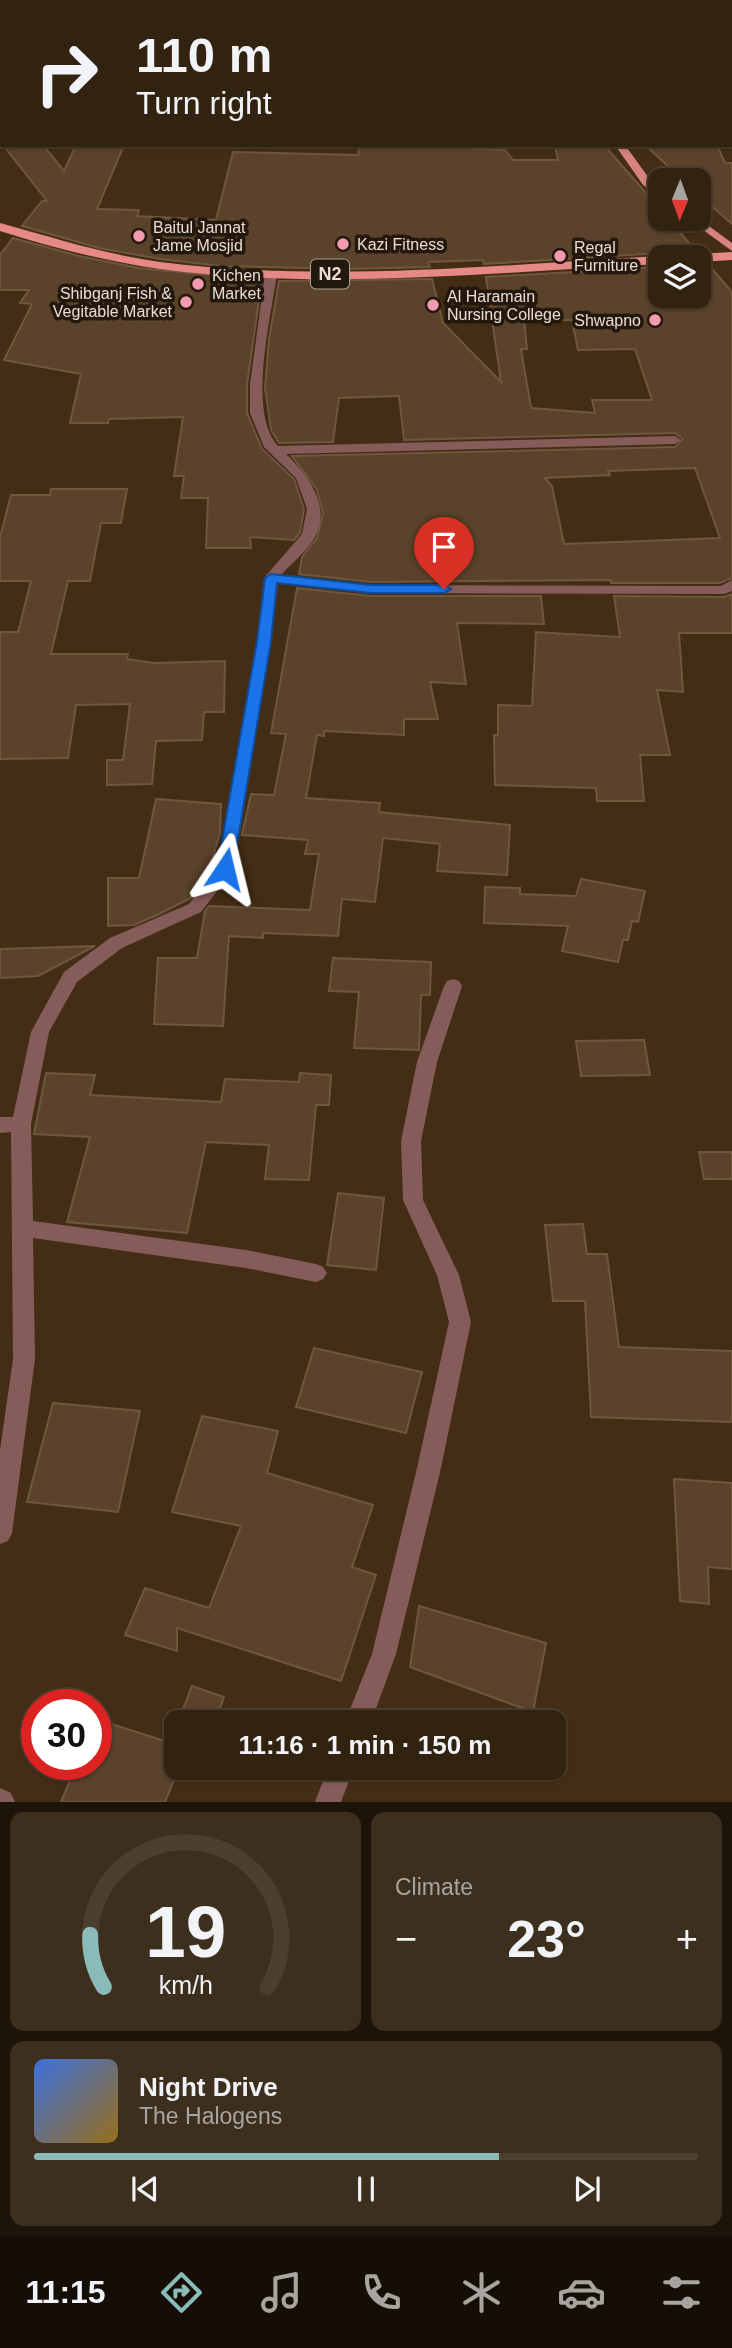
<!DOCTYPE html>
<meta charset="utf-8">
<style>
body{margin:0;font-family:Arial,sans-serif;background:#3d2f1e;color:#f1f3f6;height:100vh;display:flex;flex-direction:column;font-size:26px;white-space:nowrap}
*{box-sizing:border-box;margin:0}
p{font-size:23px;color:#a8a49f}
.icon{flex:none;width:38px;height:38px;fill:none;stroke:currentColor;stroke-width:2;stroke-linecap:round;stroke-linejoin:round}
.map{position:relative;height:1802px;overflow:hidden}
.sheet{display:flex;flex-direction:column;gap:10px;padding:10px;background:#1c1309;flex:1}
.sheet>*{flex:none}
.guide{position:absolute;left:0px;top:0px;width:733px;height:147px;box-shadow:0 2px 5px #0004,0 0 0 2px #4d3f30;background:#322210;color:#f1f3f6;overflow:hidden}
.needle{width:46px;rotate:181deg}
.tools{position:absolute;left:648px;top:168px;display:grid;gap:14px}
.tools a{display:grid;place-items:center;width:63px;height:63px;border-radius:14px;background:#322210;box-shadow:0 2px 5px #0004,0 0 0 2px #4d3f30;font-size:35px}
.speed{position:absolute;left:21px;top:1689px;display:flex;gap:14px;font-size:35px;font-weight:700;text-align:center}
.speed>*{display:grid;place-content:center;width:91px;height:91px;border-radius:50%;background:#322210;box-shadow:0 2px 5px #0004,0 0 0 2px #4d3f30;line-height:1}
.speed .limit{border:10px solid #d22;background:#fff;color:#111}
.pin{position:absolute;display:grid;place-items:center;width:60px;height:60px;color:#fff;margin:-72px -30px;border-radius:50% 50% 50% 0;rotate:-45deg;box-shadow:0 0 7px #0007}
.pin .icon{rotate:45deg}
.me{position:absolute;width:77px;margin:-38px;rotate:10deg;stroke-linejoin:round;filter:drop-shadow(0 0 5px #0008)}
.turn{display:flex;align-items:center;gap:24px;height:147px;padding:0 21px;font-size:32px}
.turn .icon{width:91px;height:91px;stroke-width:2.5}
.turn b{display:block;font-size:49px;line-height:60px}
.big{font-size:52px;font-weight:800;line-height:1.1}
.sheet .card{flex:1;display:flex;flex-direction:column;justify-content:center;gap:10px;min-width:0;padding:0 24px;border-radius:14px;background:#3d2f1e}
.sheet .dial{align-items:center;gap:0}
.dial svg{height:182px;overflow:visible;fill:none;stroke:#4d3f30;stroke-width:7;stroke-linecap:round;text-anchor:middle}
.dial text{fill:#f1f3f6;stroke:none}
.song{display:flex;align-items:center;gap:21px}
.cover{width:84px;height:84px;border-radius:10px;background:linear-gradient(135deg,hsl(220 70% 55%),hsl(40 70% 35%))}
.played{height:7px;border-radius:4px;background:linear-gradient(90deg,#8bbbb9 70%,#4d3f30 70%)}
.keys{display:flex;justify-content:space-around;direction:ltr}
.heat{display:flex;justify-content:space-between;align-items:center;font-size:38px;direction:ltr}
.sheet .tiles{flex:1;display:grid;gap:10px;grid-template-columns:1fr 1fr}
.card:last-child{grid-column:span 2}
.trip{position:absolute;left:164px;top:1710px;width:402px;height:70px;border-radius:14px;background:#322210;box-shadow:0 2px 5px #0004,0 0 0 2px #4d3f30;font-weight:800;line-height:70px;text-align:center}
.tabs{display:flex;height:112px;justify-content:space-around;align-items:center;background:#140e06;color:#a8a49f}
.tabs .icon{width:49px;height:49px}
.tabs .active{color:#8bbbb9}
.tabs b{font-size:32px;color:#f1f3f6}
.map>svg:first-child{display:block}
.building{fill:#5b432b;stroke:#6f573e;stroke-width:2;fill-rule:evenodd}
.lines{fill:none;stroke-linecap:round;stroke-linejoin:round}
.minor{fill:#865c5a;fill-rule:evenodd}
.primary{fill:#d7827f;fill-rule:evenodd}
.trunk{fill:#e68986;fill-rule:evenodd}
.route{fill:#1a73e8;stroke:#114b97;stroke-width:2}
.poi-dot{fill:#f29aaf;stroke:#22180e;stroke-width:2.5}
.labels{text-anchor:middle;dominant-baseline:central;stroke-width:7;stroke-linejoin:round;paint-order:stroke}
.far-poi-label{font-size:16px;fill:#ebddce;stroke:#22180e;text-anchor:start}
.shield{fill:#22180e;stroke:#afa294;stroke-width:2}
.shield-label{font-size:18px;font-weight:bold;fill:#ebddce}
</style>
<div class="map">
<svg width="732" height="1802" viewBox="0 0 732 1802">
<rect width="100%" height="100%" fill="#432d15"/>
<path class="building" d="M3,145H43L64,171L76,145H124L97,209L139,210L137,216L216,220L233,152L359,155L358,146L389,145L505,150L513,160H558L555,145H604L660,209V219H668L697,252L690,257H667L660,253L484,264L483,260L428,262L430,267L346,269L221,266L160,259L99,248L22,226L42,201H47Z
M645,145H717L725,163H732V224L698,194V180H683Z
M13,238L79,256L139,268L262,280L247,384V413L262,449L294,479L304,509L300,533L294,540L250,537L251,548H206L208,498H181L184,476H174L183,417L109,419L108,423H70L81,374L4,360L32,304L20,303L29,290H0V255Z
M708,264L732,292V578L720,583H611V580L371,582L299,574L302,557L317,538L323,513L317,490L292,456L675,447L683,439L675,433L404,440L399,396L339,398L333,442L279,443L271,430L265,388L269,339L279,281L432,279L443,323L501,382L486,277L660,267V296H698V265ZM524,320H572L578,350L635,349L652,400H592L595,413L531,408L521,349H527ZM695,468L720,538L564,544L552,486L545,478L610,475L608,471Z
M51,489H127L121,523H101L90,581H68L51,654H128L127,659L154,663L225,661L224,712H204L202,740L156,741L152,784L107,785V760H123L130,704L76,705L68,758L0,759V632H18L31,581H0V537L11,495H50Z
M297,588L371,596H541L544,624L457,623L466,684L430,682L438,719H404V735L324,731V736L317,735L306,798L380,803L379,812L510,825L507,875L437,871L440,844L383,838L375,902L342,899L338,936L263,933V938L229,936L223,1026L154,1024L158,958H197L205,911L209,906L310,910L319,854H305L308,840L242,835L251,794L274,795L286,734L271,733Z
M732,594V633H679L683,692L657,690L670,755H640L644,801H597L596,788L495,785L494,735H498V705L532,706L536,632L620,637L614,596L724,597Z
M156,799L221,804L220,833L207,877L191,898L157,915L134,925L108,926V878H139Z
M581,879L645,891L638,922L632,921L628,940H623L618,962L562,951L568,926L484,923L485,887L520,888V894L576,896Z
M95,946L38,976L0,978V949Z
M333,958L431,962L430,995H421L419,1050L354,1048L359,992L329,991Z
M644,1040L650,1075L581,1076L576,1041Z
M46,1073L95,1075L90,1095L221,1102L225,1079L299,1082L300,1073L331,1075L329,1105H316L309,1180L265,1179L269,1145L206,1142L187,1233L67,1222L90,1137L34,1134Z
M699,1152H732V1179H704Z
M338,1193L384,1198L376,1270L327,1265Z
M583,1224L587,1254H607L619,1347L732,1351V1422L591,1417L585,1301H553L545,1225Z
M314,1348L422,1372L406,1433L296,1407Z
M53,1403L140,1411L118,1512L27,1502Z
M202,1416L278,1431L267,1473L373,1505L352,1567L376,1575L341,1681L177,1628V1651L125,1635L145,1588L209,1608L241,1526L172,1512Z
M674,1479L732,1483V1569L708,1567L709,1604L680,1601Z
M419,1606L546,1643L533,1712L410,1667Z
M192,1686L224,1697L215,1722H178Z
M96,1719L177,1745L179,1768L165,1802H61L77,1764H96Z"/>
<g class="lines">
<path class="minor" d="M323,0H334L335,2H324Z
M573,0H581V2H573Z
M2,6V13L0,14V7Z
M271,271L277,274C271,317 247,413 278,446L675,436L681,440L675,444L286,454C307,474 332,506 315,537C307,551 292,563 281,575L371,585L721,586L732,580V591L724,594L371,593L278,583L271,641L234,869L201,912L122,948L77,982L49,1032L31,1124L33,1221L246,1250L316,1264L323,1267L327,1273L323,1279L316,1282L246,1268L33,1238L35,1359L12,1533L8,1541L0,1544V1450L13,1359L11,1132L0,1133V1117H13L31,1032L64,972L110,938L189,904L217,868L257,641L264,578L302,534L307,509L296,478L264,447L250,413V384L265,274Z
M453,979L459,981L462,986L437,1062L421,1141L423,1200L459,1275L471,1322L441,1468L396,1654L371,1722H345L372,1654L417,1468L449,1322L437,1275L403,1200L401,1141L417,1062L444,986L447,981Z
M328,1768H354L341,1802H315Z
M0,1788L11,1793L15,1802H0Z"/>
<path class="primary" d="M530,0H540L541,2H531Z
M615,145H625L651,181L660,188V196L643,185Z
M698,218L732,243V251L688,219Z"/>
<path class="trunk" d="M0,223C55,238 103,254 160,262C321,283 498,265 660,256L664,257H660V264C498,272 321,291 160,269C105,261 53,248 0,231Z
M732,252V260L698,262V257H692L698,254Z"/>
</g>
<path class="route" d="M271,574L371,585H444L451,589L444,593H371L277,583L271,641L233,869L225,875L217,869L257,641L265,578Z"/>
<g class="poi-dot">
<circle cx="139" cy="236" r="7"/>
<circle cx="343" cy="244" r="7"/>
<circle cx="560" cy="256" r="7"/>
<circle cx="198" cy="284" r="7"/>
<circle cx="186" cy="302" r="7"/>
<circle cx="433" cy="305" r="7"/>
<circle cx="655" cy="320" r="7"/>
</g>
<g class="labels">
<g class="far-poi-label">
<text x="153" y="227">Baitul Jannat<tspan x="153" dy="18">Jame Mosjid</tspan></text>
<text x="357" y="244">Kazi Fitness</text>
<text x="574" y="247">Regal<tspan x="574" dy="18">Furniture</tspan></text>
<text x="212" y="275">Kichen<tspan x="212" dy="18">Market</tspan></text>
<text x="172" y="293" text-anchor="end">Shibganj Fish &amp;<tspan x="172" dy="18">Vegitable Market</tspan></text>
<text x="447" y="296">Al Haramain<tspan x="447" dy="18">Nursing College</tspan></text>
<text x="641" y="320" text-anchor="end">Shwapno</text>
</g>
<rect class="shield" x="311" y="259.5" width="38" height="29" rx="5"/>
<g class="shield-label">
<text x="330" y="274">N2</text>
</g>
</g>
</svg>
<div class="tools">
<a><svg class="needle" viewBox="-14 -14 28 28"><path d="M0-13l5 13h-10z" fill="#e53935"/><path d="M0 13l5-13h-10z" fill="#a8a49f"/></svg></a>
<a><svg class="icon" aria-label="layers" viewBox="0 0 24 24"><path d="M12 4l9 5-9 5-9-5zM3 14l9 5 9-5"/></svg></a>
</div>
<div class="speed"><div class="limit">30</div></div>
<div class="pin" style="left:444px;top:589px;background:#d93025"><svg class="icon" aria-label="arrive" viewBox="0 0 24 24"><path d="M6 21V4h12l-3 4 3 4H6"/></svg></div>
<svg class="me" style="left:225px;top:869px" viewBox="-20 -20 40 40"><path d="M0-17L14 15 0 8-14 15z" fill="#1a73e8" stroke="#fff" stroke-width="4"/></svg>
<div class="trip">11:16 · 1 min · 150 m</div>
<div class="guide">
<div class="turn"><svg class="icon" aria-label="right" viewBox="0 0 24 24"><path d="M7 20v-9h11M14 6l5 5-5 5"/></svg><div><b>110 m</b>Turn right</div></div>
</div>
</div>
<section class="sheet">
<div class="tiles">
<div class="card dial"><svg viewBox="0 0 100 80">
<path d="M14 69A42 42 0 1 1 86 69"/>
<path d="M14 69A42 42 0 0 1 8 46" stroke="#8bbbb9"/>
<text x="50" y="56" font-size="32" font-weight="700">19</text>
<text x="50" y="72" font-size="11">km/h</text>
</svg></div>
<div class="card"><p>Climate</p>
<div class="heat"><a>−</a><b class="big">23°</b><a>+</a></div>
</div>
<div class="card">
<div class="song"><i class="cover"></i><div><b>Night Drive</b><p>The Halogens</p></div></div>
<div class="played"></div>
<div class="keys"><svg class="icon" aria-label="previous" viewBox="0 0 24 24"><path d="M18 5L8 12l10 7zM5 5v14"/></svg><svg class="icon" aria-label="pause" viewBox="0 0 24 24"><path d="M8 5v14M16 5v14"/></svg><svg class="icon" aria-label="next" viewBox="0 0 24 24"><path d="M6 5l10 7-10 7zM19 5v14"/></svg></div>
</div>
</div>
</section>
<nav class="tabs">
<b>11:15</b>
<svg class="icon active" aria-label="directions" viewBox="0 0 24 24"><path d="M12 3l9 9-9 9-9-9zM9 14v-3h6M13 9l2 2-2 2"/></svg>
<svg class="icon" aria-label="music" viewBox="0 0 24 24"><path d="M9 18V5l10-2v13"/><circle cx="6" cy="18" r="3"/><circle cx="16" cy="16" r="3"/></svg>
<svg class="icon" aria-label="phone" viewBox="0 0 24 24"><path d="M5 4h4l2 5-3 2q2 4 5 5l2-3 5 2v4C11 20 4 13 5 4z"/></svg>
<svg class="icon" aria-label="climate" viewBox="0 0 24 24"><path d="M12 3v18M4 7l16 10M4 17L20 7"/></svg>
<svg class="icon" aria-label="car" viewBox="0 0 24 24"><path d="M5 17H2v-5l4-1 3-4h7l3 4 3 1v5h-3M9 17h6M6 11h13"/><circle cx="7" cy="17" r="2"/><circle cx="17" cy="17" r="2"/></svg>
<svg class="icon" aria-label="filters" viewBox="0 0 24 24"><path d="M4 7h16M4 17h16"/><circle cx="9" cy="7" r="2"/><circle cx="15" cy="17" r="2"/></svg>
</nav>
